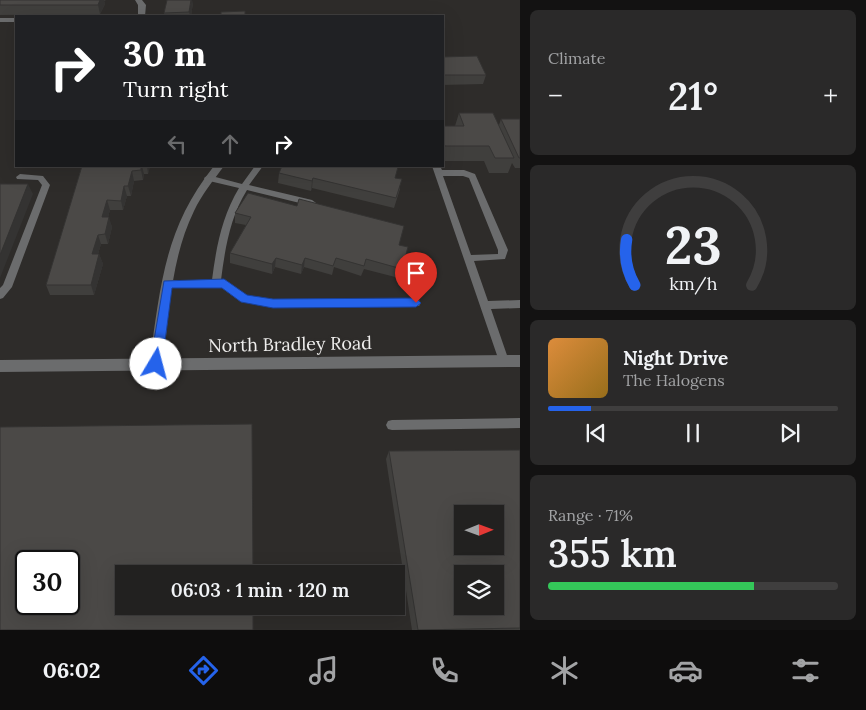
<!DOCTYPE html>
<meta charset="utf-8">
<style>
body{margin:0;font-family:Lora,serif;background:#2a2929;color:#f1f3f6;height:100vh;display:flex;flex-direction:column;font-size:19px;white-space:nowrap}
*{box-sizing:border-box;margin:0}
p{font-size:16px;color:#a2a3a5}
.icon{flex:none;width:28px;height:28px;fill:none;stroke:currentColor;stroke-width:2;stroke-linecap:round;stroke-linejoin:round}
.map{position:relative;flex:1;overflow:hidden}
.side{display:flex;flex-direction:column;gap:10px;padding:10px;background:#131212;width:346px}
.side>*{flex:none}
.hud{position:absolute;left:15px;top:15px;width:429px;height:152px;border-radius:0px;box-shadow:0 5px 20px #0002,0 0 0 1px #3f3e3e;background:#202124;color:#fff;overflow:hidden}
.needle{width:32px;rotate:89deg}
.controls{position:absolute;left:454px;top:505px;display:grid;gap:10px}
.controls a{display:grid;place-items:center;width:50px;height:50px;border-radius:0px;background:#222120;box-shadow:0 5px 20px #0002,0 0 0 1px #3f3e3e;font-size:25px}
.speed{position:absolute;left:15px;top:550px;display:flex;gap:10px;font-size:25px;font-weight:700;text-align:center}
.speed>*{display:grid;place-content:center;width:65px;height:65px;border-radius:50%;background:#222120;box-shadow:0 5px 20px #0002,0 0 0 1px #3f3e3e;line-height:1}
.speed .limit{border:2px solid #111;border-radius:8px;background:#fff;color:#111}
.pin{position:absolute;display:grid;place-items:center;width:42px;height:42px;color:#fff;margin:-51px -21px;border-radius:50% 50% 50% 0;rotate:-45deg;box-shadow:0 0 5px #0007}
.pin .icon{rotate:45deg}
.me{position:absolute;width:55px;margin:-28px;rotate:8deg;stroke-linejoin:round;filter:drop-shadow(0 0 4px #0008)}
.turn{display:flex;align-items:center;gap:18px;height:105px;padding:0 25px;font-size:22px}
.turn .icon{width:65px;height:65px;stroke-width:2.5}
.turn b{display:block;font-size:35px;line-height:42px}
.lanes{display:flex;align-items:center;height:48px;padding:0 25px;background:#0003;justify-content:center;gap:25px;direction:ltr}
.lanes .off{opacity:.35}
.big{font-size:38px;font-weight:600;line-height:1.1}
.side .widget{flex:1;display:flex;flex-direction:column;justify-content:center;gap:8px;min-width:0;padding:0 18px;border-radius:8px;background:#2a2929}
.side .dial{align-items:center;gap:0}
.dial svg{height:130px;overflow:visible;fill:none;stroke:#3f3e3e;stroke-width:7;stroke-linecap:round;text-anchor:middle}
.dial text{fill:#f1f3f6;stroke:none}
.song{display:flex;align-items:center;gap:15px}
.cover{width:60px;height:60px;border-radius:8px;background:linear-gradient(135deg,hsl(30 70% 55%),hsl(40 70% 35%))}
.played{height:5px;border-radius:2px;background:linear-gradient(90deg,#2563eb 15%,#3f3e3e 15%)}
.keys{display:flex;justify-content:space-around;direction:ltr}
.heat{display:flex;justify-content:space-between;align-items:center;font-size:28px;direction:ltr}
.charge{height:8px;border-radius:4px;background:linear-gradient(90deg,#34c759 71%,#3f3e3e 0)}
.trip{position:absolute;left:115px;top:565px;width:290px;height:50px;border-radius:0px;background:#222120;box-shadow:0 5px 20px #0002,0 0 0 1px #3f3e3e;font-weight:600;line-height:50px;text-align:center}
.tabs{display:flex;height:80px;justify-content:space-around;align-items:center;background:#0e0d0d;color:#a2a3a5}
.tabs .icon{width:35px;height:35px}
.tabs .on{color:#2563eb}
.tabs b{font-size:22px;color:#f1f3f6}
main{display:flex;flex:1;min-height:0}
.map>svg:first-child{display:block}
.lines{fill:none;stroke-linecap:round;stroke-linejoin:round}
.service{fill:#6b6c6d;fill-rule:evenodd}
.minor{fill:#6b6c6d;fill-rule:evenodd}
.tertiary{fill:#6b6c6d;fill-rule:evenodd}
.wall{fill:#403f3d}
.shaded-wall{fill:#343332}
.building{fill:#4b4947;stroke:#343332;fill-rule:evenodd}
.route{fill:#2563eb;stroke:#184099}
.labels{text-anchor:middle;dominant-baseline:central;stroke-width:5;stroke-linejoin:round;paint-order:stroke}
.street-label{font-size:18px;fill:#eeedec;stroke:#2e2c2a}
</style>
<main>
<div class="map">
<svg width="520" height="630" viewBox="0 0 520 630">
<rect width="100%" height="100%" fill="#2e2c2a"/>
<g class="lines">
<path class="service" d="M0,18H16V22H0Z
M255,166H263L249,185L312,200L316,203L312,206L247,190C230,217 225,249 221,280L227,281L246,296L273,299H416L419,300L421,303L419,306L273,307L241,302L222,288L165,287L163,284L165,281L168,280H212C216,248 222,216 239,188L205,180L204,178L208,175L242,184Z
M432,166H440L442,170H464L475,174L508,250L505,259L474,261L488,301L520,300V308L491,309L509,361L508,364L504,366L500,364L499,361ZM443,176H463L469,178L498,250V254L471,255Z
M20,174L43,176L50,185L12,287L3,298L0,299V288L3,285L42,185L38,180L17,179L16,177Z
M520,418V428L392,430L388,429L386,425L388,421L392,420Z"/>
<path class="minor" d="M135,0H142L146,5L145,16H138V5Z
M214,166H224C213,181 202,194 194,211C171,258 169,313 163,364L161,368L156,370L151,368L149,364C161,287 163,230 214,166Z"/>
<path class="tertiary" d="M520,355V367L0,372V360Z"/>
</g>
<path class="wall" d="M0,0H106L104,1L105,4L100,14L0,15Z
M193,3L191,16H165L164,13Z
M442,57L486,75L483,84L442,85Z
M459,113L499,125L501,119H520V168H515L512,163L508,173H489L484,161H442V126H455Z
M82,166H150L148,174H144L143,180L134,181L131,196H127L123,210H110L108,217L112,227L108,244H101L98,254H99L103,264L94,295H50L46,285Z
M282,166H395V178L400,189L394,208L312,188L311,191L278,183L279,173Z
M235,213L399,245L402,269L399,278L364,269L361,276L334,267L332,275L304,267L301,274L275,267L272,274L230,263V253L246,225L235,223Z
M520,450V630H412L386,459L389,451Z"/>
<path class="shaded-wall" d="M100,0H104L105,4L100,14L98,5Z
M191,0H192L193,3L191,16H190L189,12Z
M141,166H142L144,174L143,180L141,170Z
M147,166H150L148,174Z
M132,171L134,181L131,196L128,186Z
M313,178L312,188L311,191L312,181Z
M28,184L33,194L0,278V255Z
M124,186L127,196L123,210L121,201Z
M107,200L110,210L105,227L102,217Z
M109,217L112,227L108,244L105,234Z
M98,235L101,244L95,264L92,254Z
M99,254L103,264L94,295L91,285Z
M276,258L275,267L272,274V264Z
M305,258L304,267L301,274L302,265Z"/>
<path class="building" d="M0,0H100L98,5H0Z
M167,0H191L189,12L164,13Z
M245,11V16H221V12Z
M477,56L486,75H442V57Z
M459,113H493L514,158H495L489,146H445L442,139V126H464Z
M501,119H520V158H519Z
M82,166H141V170L132,171L128,186H124L121,201L107,200L102,217H109L105,234L98,235L92,254H99L91,285H46Z
M282,166H394L398,167L395,178L402,179L396,198L313,178L312,181L279,173Z
M0,184H28L0,255Z
M248,193L297,206L299,199L404,226L399,245L408,247L402,269L366,259L364,266L336,258L333,266L305,258L302,265L276,258L272,264L230,253L251,217L235,213Z
M252,424L253,574H124V606H253V630H0V427ZM26,561H69V604H26Z
M520,450V628L418,630L389,451ZM462,514H495V546H462ZM462,574H495V606H462Z"/>
<path class="route" d="M224,279L247,295L273,299L416,298L421,303L416,307L273,308L241,302L222,288H172L162,364L156,370L152,368L150,364L164,281Z"/>
<g class="labels">
<g class="street-label">
<text transform="translate(290 344) rotate(-1)">North Bradley Road</text>
</g>
</g>
</svg>
<div class="controls">
<a><svg class="needle" viewBox="-14 -14 28 28"><path d="M0-13l5 13h-10z" fill="#e53935"/><path d="M0 13l5-13h-10z" fill="#a2a3a5"/></svg></a>
<a><svg class="icon" aria-label="layers" viewBox="0 0 24 24"><path d="M12 4l9 5-9 5-9-5zM3 14l9 5 9-5"/></svg></a>
</div>
<div class="speed"><div class="limit">30</div></div>
<div class="pin" style="left:416px;top:303px;background:#d93025"><svg class="icon" aria-label="arrive" viewBox="0 0 24 24"><path d="M6 21V4h12l-3 4 3 4H6"/></svg></div>
<svg class="me" style="left:156px;top:364px" viewBox="-20 -20 40 40"><circle r="19" fill="#fff"/><path d="M0-13L10 11 0 6-10 11z" fill="#2563eb"/></svg>
<div class="trip">06:03 · 1 min · 120 m</div>
<div class="hud">
<div class="turn"><svg class="icon" aria-label="right" viewBox="0 0 24 24"><path d="M7 20v-9h11M14 6l5 5-5 5"/></svg><div><b>30 m</b>Turn right</div></div>
<div class="lanes"><svg class="icon off" aria-label="left" viewBox="0 0 24 24"><path d="M17 20v-9H6M10 6l-5 5 5 5"/></svg><svg class="icon off" aria-label="ahead" viewBox="0 0 24 24"><path d="M12 20V5M6 11l6-6 6 6"/></svg><svg class="icon" aria-label="right" viewBox="0 0 24 24"><path d="M7 20v-9h11M14 6l5 5-5 5"/></svg></div>
</div>
</div>
<section class="side">
<div class="widget"><p>Climate</p>
<div class="heat"><a>−</a><b class="big">21°</b><a>+</a></div>
</div>
<div class="widget dial"><svg viewBox="0 0 100 80">
<path d="M14 69A42 42 0 1 1 86 69"/>
<path d="M14 69A42 42 0 0 1 9 41" stroke="#2563eb"/>
<text x="50" y="56" font-size="32" font-weight="700">23</text>
<text x="50" y="72" font-size="11">km/h</text>
</svg></div>
<div class="widget">
<div class="song"><i class="cover"></i><div><b>Night Drive</b><p>The Halogens</p></div></div>
<div class="played"></div>
<div class="keys"><svg class="icon" aria-label="previous" viewBox="0 0 24 24"><path d="M18 5L8 12l10 7zM5 5v14"/></svg><svg class="icon" aria-label="pause" viewBox="0 0 24 24"><path d="M8 5v14M16 5v14"/></svg><svg class="icon" aria-label="next" viewBox="0 0 24 24"><path d="M6 5l10 7-10 7zM19 5v14"/></svg></div>
</div>
<div class="widget"><p>Range · 71%</p><b class="big">355 km</b><div class="charge"></div></div>
</section>
</main>
<nav class="tabs">
<b>06:02</b>
<svg class="icon on" aria-label="directions" viewBox="0 0 24 24"><path d="M12 3l9 9-9 9-9-9zM9 14v-3h6M13 9l2 2-2 2"/></svg>
<svg class="icon" aria-label="music" viewBox="0 0 24 24"><path d="M9 18V5l10-2v13"/><circle cx="6" cy="18" r="3"/><circle cx="16" cy="16" r="3"/></svg>
<svg class="icon" aria-label="phone" viewBox="0 0 24 24"><path d="M5 4h4l2 5-3 2q2 4 5 5l2-3 5 2v4C11 20 4 13 5 4z"/></svg>
<svg class="icon" aria-label="climate" viewBox="0 0 24 24"><path d="M12 3v18M4 7l16 10M4 17L20 7"/></svg>
<svg class="icon" aria-label="car" viewBox="0 0 24 24"><path d="M5 17H2v-5l4-1 3-4h7l3 4 3 1v5h-3M9 17h6M6 11h13"/><circle cx="7" cy="17" r="2"/><circle cx="17" cy="17" r="2"/></svg>
<svg class="icon" aria-label="filters" viewBox="0 0 24 24"><path d="M4 7h16M4 17h16"/><circle cx="9" cy="7" r="2"/><circle cx="15" cy="17" r="2"/></svg>
</nav>
